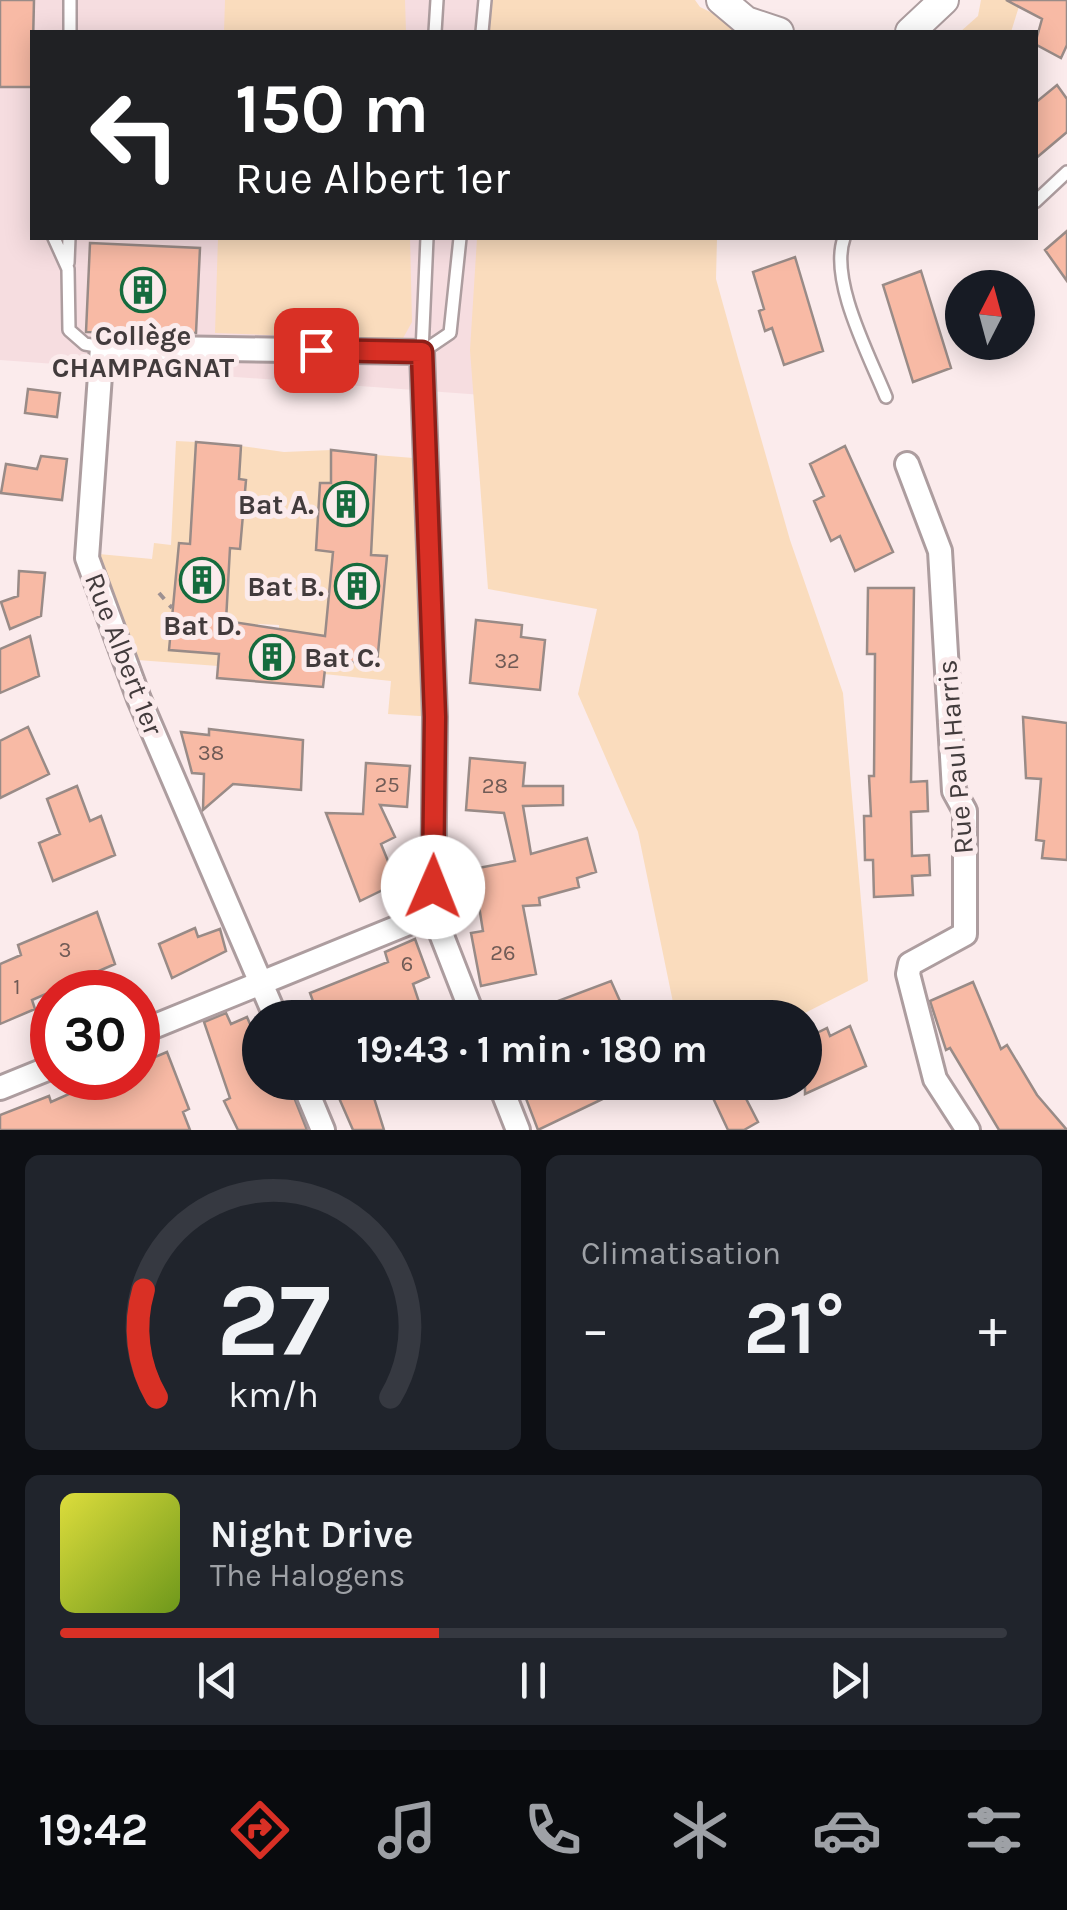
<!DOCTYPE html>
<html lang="fr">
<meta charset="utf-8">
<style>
body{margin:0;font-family:Karla,sans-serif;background:#20242c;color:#f1f3f6;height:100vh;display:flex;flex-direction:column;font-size:38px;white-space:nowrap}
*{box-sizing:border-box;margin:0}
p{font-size:32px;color:#9ea1a6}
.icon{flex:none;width:55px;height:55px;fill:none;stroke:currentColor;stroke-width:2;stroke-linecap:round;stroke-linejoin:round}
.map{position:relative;height:1130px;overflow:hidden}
.sheet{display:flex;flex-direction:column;gap:25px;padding:25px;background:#0d0f14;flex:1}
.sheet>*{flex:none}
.hud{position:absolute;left:30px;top:30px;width:1008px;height:210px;border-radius:0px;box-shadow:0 5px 25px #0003;background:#202124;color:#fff;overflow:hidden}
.needle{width:65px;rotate:6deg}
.fabs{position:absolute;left:945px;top:270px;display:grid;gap:20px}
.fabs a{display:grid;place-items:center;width:90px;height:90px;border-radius:50%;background:#171b24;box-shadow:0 5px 25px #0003;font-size:50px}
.speed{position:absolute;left:30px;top:970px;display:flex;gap:20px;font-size:50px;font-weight:700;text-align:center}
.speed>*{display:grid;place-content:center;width:130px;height:130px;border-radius:50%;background:#171b24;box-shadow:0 5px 25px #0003;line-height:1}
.speed .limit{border:15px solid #d22;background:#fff;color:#111}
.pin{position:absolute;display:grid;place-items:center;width:85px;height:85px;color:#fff;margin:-42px;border-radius:20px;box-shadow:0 5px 15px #0006}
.me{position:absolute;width:110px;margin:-55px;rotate:1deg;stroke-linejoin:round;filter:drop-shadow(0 0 8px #0008)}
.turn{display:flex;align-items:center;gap:35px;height:210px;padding:0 40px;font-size:45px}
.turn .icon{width:130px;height:130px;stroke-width:2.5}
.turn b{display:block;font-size:70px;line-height:85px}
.big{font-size:75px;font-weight:700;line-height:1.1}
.sheet .widget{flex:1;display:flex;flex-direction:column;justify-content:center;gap:15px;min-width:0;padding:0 35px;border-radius:15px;background:#20242c}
.sheet .dial{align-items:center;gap:0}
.dial svg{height:260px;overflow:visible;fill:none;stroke:#363941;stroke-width:7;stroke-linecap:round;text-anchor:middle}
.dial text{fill:#f1f3f6;stroke:none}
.song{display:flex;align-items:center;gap:30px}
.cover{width:120px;height:120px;border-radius:15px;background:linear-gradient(135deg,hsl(60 70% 55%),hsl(80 70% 35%))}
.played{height:10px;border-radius:5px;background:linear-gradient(90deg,#d93025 40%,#363941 40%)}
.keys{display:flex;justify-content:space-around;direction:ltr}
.heat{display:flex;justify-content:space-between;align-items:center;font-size:55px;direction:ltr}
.sheet .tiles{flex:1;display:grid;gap:25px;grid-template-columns:1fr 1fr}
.widget:last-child{grid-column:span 2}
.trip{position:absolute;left:242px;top:1000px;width:580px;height:100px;border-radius:50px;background:#171b24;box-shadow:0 5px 25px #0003;font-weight:700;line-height:100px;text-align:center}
.menu{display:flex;height:160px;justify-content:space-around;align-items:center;background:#090b0e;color:#9ea1a6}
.menu .icon{width:70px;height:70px}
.menu .current{color:#d93025}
.menu b{font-size:45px;color:#f1f3f6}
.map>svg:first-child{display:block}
.built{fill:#f6dde0}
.green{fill:#fadcbd}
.building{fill:#f8baa5;stroke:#998b87;stroke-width:2.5}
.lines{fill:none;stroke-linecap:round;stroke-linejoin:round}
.service-casing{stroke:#ad9d9f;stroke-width:16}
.minor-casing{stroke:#ad9d9f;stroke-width:28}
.tertiary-casing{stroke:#ad9d9f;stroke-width:32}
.path{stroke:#9d9192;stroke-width:4;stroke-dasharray:8 8;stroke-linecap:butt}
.service{stroke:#fff;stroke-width:11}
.minor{stroke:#fff;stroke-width:22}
.tertiary{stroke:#fff;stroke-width:28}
.route-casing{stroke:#8d1f18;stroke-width:25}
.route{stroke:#d93025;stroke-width:18}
.labels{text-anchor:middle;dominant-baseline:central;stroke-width:10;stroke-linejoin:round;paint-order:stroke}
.number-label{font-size:22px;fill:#705b56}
.poi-label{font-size:28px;font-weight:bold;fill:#423b3c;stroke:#fbebec}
.street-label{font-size:28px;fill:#423b3c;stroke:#fbebec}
</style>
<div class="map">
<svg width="1067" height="1130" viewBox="0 0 1067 1130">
<rect width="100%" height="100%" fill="#fbebec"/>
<path class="built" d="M0,0H648L675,32H32V238H674L733,413L0,360Z"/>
<path class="green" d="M225,0H405L406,32H224Z
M490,0H695L700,7L751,32H488Z
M981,0H1021L1011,32H960L978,16Z
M218,238H410L412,322L402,340L215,333Z
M477,238H717L716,279L738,358L790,540L843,693L868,981L797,1017H676L638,832L578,694L597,609L488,589L470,350Z
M176,441L196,442L190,544H179L169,649L219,654L218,666L124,659L88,553L152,559L154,543L171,545Z
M241,446L284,452L331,450V483H319L316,550L333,551L328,636L297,633L279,641V625L258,624L257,637L221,633L230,548H240L246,481L239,479Z
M376,455L426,459L435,717L388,714L391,681L324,674L326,660L377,664L371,555Z"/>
<path class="building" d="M0,0H34L32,87H0Z
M1006,0H1067V45L1061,58L1035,44L1042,19Z
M1057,85L1067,99V132L1035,159V103Z
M1067,231V281L1045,250Z
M90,243L200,248L196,333L86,332Z
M795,257L823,351L784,365L772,328L765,331L759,311L764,309L753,272Z
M921,271L951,368L913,382L883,285Z
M28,389L60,393L57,417L25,413Z
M196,442L241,446L239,479L246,480L240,549L230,548L226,621L325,636L333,552L316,550L320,483H331V450L376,455L371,555L387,556L377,664L326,660L323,687L217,678L219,654L169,650L179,543L190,544Z
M845,446L893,552L855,571L840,536L831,541L814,501L824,496L810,464Z
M41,456L67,459L62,500L1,493L6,464L37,469Z
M19,571L45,573L41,616L10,629L1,602L18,596Z
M868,588H914L911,782L927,781L928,811L911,812L912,856L929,855L930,875L912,876L913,895L874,897L873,860H865L864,816H871L869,776H874L875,654H867Z
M476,620L522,625L521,637L545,640L540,690L470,683Z
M30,636L39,676L0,693V649Z
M1023,717L1067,723V860L1042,858L1044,841L1036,840L1041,779L1026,778Z
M28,727L49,774L0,798V741Z
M209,729L303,740L301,790L233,784L203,810L204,774L192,773L181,732L209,735Z
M470,758L525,763L523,786H563V805L523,806L531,854L587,838L596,872L577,878L579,887L539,898L540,905L523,906L536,974L481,986L471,933L483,931L473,869L515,861L504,813L466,810Z
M366,763L410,766L407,807L380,805L395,837L381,844L397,883L360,901L326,813L363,814Z
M77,786L90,821L101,816L115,855L53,881L39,843L60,834L47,799Z
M97,912L115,964L32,1000L35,1009L0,1024V964L21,955L18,945Z
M195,928L198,937L220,929L226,951L172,978L159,944Z
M415,939L429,977L413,984L422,1011L405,1018H319L310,993L388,962L385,952Z
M611,981L624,1010L611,1018H513Z
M973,982L1001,1049L1007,1045L1037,1095L1067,1130H999L950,1048L946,1050L930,1001Z
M226,1013L231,1024L247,1017L260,1047V1082H288L307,1130H238L224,1101L230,1098L204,1022Z
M850,1026L866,1066L805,1094V1039L827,1028L830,1036Z
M167,1052L189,1109L183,1112L190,1130H0V1115L49,1096L51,1102L105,1078H138V1064Z
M332,1082H369L384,1130H353Z
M556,1082H638L538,1130L525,1096Z
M738,1083L758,1122L744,1130H728L713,1098Z"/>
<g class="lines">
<defs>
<path id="service" d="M70,32V0
M435,32L437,0
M482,32L485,0
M1035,202L1067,172
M54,238L68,269L69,330L85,344L102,347
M844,238C829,280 869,355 886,397
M68,263L69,238
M422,352L450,333L460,238
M422,352L427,238"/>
<path id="minor" d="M907,464L940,551L954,791L965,811V934L910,964L908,974L935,1079L968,1130
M276,1018L139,699L87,558L102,347L422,352L435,717L433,913L474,1018
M138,1033L433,913
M303,1082L323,1130
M499,1082L518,1130
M0,1088L52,1067"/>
<path id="tertiary" d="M721,0L746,21L779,32
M910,32L944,0"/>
</defs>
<use href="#service" class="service-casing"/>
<use href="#minor" class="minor-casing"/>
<use href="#tertiary" class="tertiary-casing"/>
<path class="path" d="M159,593L172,608"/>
<use href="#service" class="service"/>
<use href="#minor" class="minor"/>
<use href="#tertiary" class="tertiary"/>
</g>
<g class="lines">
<defs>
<path id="route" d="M316,350L422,352L435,717L433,887"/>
</defs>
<use href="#route" class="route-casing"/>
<use href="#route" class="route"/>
</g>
<defs>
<symbol id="building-ring" viewBox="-11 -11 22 22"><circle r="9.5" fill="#fbebec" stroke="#156b3d" stroke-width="1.5"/><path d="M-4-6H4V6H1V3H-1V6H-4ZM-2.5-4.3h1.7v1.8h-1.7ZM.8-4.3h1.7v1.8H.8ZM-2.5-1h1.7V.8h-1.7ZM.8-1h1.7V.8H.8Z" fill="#156b3d"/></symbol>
</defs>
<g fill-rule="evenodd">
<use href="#building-ring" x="118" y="265" width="50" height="50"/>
<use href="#building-ring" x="321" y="479" width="50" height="50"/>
<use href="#building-ring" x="177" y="555" width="50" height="50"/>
<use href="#building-ring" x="332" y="561" width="50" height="50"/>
<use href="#building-ring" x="247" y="632" width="50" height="50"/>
</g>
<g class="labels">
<g class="number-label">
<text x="507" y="661">32</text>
<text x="211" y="753">38</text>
<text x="387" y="785">25</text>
<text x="495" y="786">28</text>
<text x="65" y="950">3</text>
<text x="503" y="953">26</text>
<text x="407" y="964">6</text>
<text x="17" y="987">1</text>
</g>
<g class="poi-label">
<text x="143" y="335">Collège<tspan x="143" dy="32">CHAMPAGNAT</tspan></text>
<text x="314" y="504" text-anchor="end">Bat A.</text>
<text x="324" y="586" text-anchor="end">Bat B.</text>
<text x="202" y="625">Bat D.</text>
<text x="304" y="657" text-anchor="start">Bat C.</text>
</g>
<g class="street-label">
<text transform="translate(124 654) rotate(69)">Rue Albert 1er</text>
<text transform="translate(955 757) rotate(-95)">Rue Paul Harris</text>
</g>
</g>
</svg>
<div class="fabs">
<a><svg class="needle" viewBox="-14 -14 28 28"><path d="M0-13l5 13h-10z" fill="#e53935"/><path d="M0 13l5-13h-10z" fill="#9ea1a6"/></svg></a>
</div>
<div class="speed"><div class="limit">30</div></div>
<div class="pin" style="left:316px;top:350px;background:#d93025"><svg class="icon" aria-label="arrive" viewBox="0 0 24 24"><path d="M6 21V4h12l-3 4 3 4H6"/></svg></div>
<svg class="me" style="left:433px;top:887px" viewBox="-20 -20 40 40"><circle r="19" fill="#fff"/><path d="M0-13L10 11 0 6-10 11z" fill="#d93025"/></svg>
<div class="trip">19:43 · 1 min · 180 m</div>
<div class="hud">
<div class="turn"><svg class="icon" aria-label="left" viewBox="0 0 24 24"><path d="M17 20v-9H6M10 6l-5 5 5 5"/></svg><div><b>150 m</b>Rue Albert 1er</div></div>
</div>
</div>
<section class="sheet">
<div class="tiles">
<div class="widget dial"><svg viewBox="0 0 100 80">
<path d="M14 69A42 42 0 1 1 86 69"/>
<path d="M14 69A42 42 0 0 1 10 36" stroke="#d93025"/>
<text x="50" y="56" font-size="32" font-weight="700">27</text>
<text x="50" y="72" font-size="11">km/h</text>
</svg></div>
<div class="widget"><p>Climatisation</p>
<div class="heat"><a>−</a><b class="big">21°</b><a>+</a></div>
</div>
<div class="widget">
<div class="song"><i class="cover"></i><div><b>Night Drive</b><p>The Halogens</p></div></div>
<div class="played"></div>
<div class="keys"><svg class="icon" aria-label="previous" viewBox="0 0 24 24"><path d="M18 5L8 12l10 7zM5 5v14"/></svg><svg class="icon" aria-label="pause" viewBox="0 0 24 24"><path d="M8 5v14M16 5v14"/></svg><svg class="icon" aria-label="next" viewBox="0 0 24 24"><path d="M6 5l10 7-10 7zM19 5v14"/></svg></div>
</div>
</div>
</section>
<nav class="menu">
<b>19:42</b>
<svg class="icon current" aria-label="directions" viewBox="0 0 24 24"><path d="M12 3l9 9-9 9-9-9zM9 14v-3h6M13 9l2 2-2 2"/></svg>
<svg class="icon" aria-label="music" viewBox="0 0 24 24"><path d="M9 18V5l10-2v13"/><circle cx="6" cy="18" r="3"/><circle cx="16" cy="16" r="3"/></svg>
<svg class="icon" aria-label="phone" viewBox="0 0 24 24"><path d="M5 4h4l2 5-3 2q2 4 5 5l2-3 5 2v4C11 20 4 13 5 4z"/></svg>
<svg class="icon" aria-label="climate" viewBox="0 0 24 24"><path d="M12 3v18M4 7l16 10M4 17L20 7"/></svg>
<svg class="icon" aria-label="car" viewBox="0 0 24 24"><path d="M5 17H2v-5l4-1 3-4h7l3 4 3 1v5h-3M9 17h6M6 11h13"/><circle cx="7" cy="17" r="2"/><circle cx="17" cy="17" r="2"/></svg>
<svg class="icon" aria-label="filters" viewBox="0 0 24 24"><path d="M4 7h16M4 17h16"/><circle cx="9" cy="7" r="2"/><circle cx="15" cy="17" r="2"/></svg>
</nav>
